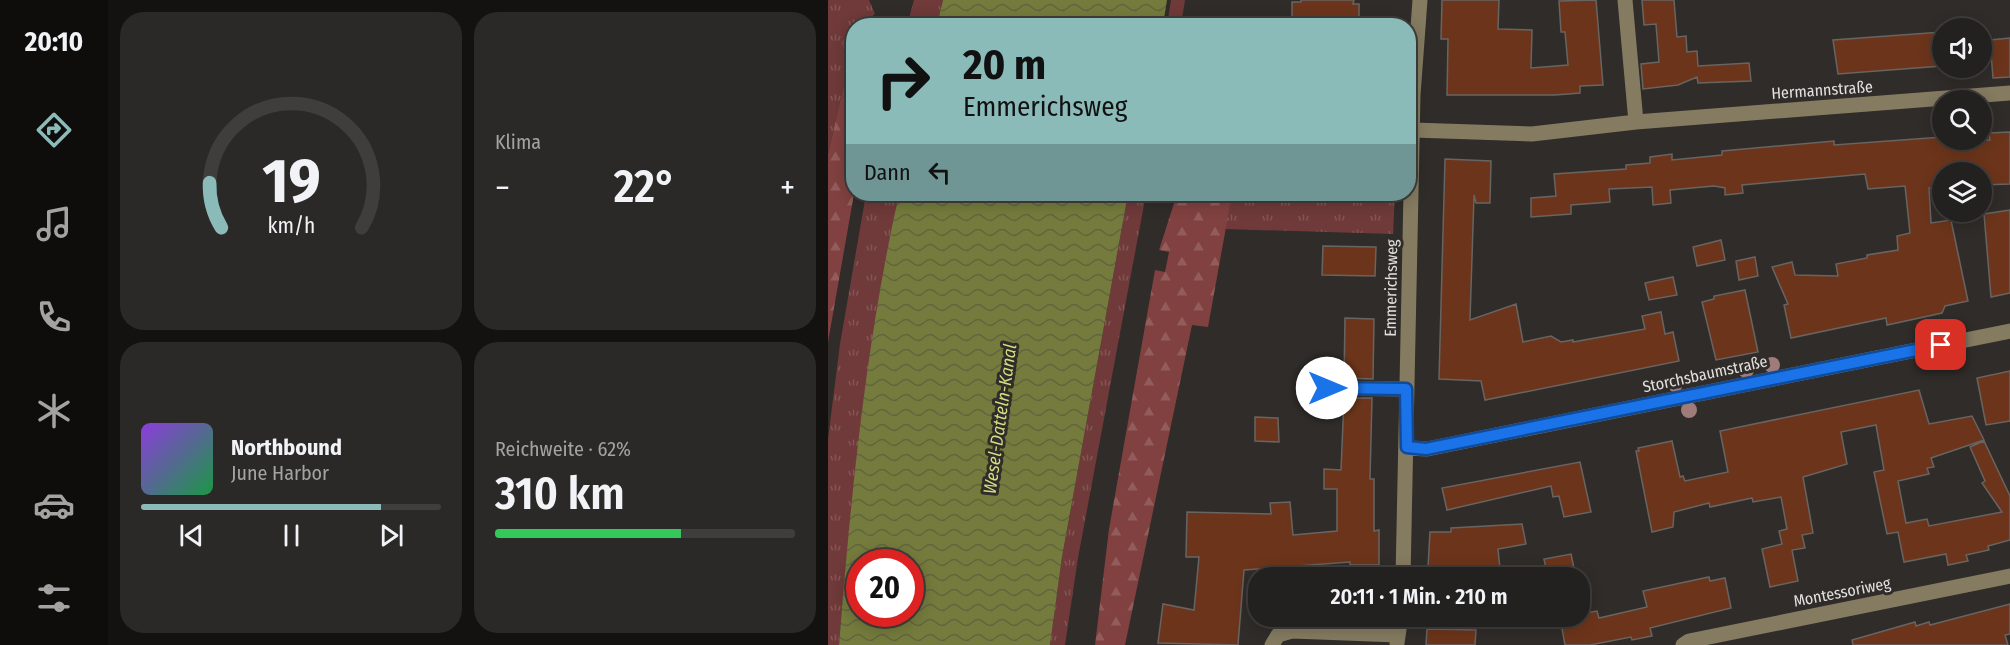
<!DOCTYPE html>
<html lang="de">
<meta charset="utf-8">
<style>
body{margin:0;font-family:"Fira Sans Condensed",sans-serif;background:#2b2928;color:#f1f3f6;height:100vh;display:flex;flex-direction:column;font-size:22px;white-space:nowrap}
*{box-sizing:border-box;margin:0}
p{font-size:20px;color:#a3a3a4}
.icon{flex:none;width:33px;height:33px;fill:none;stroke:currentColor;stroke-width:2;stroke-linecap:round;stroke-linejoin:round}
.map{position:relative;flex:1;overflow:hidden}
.drawer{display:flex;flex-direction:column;gap:12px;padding:12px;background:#131211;width:720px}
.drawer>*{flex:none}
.top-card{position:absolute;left:18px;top:18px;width:570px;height:183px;border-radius:24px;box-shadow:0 3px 15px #0003,0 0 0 2px #403e3d;background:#8bbbb9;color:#111;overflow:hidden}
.buttons{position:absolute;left:1104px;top:18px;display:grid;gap:12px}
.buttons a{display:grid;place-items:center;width:60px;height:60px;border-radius:50%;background:#23211f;box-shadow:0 3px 15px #0003,0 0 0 2px #403e3d;font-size:30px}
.speed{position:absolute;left:18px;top:549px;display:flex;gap:12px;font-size:30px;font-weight:700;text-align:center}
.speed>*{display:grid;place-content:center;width:78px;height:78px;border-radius:50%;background:#23211f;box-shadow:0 3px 15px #0003,0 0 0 2px #403e3d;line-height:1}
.speed .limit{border:9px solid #d22;background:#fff;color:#111}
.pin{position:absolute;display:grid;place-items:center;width:51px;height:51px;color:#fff;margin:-26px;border-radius:12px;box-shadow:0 3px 9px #0006}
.me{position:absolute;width:66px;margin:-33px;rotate:90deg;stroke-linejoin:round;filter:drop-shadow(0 0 4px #0008)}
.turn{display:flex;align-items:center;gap:21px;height:126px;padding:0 18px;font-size:27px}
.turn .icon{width:78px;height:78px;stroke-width:2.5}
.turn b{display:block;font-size:42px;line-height:51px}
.then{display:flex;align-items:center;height:57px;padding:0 18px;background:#0003;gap:12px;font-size:22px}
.big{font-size:45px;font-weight:600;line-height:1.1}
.drawer .tile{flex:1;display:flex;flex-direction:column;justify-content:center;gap:9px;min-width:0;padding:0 21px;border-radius:24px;background:#2b2928}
.drawer .dial{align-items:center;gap:0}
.dial svg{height:156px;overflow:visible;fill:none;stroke:#403e3d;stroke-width:7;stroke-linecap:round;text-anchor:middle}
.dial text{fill:#f1f3f6;stroke:none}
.song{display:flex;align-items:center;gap:18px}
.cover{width:72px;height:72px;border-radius:9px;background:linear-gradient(135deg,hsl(270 70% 55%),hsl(140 70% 35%))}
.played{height:6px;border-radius:3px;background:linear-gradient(90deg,#8bbbb9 80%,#403e3d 80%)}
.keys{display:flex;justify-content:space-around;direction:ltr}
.heat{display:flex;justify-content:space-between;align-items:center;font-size:33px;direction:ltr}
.charge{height:9px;border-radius:4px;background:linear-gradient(90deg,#34c759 62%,#403e3d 0)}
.drawer .tiles{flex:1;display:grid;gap:12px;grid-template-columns:repeat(2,1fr)}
.trip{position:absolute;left:420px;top:567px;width:342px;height:60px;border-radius:24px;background:#23211f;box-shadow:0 3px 15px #0003,0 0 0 2px #403e3d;font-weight:600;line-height:60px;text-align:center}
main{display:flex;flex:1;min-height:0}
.menu{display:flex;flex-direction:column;width:108px;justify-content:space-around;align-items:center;background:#0e0d0c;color:#a3a3a4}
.menu .icon{width:42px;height:42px}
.menu .on{color:#8bbbb9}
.menu b{font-size:27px;color:#f1f3f6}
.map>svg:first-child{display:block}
.grass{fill:url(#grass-tufts)}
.forest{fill:url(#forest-firs)}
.water{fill:url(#water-waves);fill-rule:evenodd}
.building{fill:#6c351b;stroke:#686462;stroke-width:1.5}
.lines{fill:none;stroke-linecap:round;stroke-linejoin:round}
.minor{stroke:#847b61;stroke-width:15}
.tree{fill:#9f7c79}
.route-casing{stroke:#114b97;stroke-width:15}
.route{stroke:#1a73e8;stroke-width:10}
.labels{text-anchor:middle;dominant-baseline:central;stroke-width:6;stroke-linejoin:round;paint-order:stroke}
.street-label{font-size:16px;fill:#e3e1df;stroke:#2f2c29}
.water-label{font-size:18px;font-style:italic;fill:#d4dd81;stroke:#2f2c29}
</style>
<main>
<nav class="menu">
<b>20:10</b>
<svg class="icon on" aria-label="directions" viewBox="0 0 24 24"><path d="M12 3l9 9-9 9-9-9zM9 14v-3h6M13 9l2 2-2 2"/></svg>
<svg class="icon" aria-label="music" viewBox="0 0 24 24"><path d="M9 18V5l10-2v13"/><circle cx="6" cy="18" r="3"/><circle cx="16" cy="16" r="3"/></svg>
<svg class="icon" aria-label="phone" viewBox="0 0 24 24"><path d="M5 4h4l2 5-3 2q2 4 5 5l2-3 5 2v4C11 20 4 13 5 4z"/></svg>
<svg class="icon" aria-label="climate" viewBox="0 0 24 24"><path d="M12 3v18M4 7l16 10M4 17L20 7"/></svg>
<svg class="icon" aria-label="car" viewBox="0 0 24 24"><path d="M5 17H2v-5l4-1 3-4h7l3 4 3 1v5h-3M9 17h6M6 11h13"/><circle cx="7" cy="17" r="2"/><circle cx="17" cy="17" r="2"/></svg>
<svg class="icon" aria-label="filters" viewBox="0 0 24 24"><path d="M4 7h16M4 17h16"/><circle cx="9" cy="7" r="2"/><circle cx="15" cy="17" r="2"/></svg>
</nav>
<section class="drawer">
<div class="tiles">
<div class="tile dial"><svg viewBox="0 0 100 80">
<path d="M14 69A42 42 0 1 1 86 69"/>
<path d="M14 69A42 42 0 0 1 8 46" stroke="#8bbbb9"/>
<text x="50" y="56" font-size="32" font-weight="700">19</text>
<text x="50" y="72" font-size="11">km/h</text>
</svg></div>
<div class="tile"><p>Klima</p>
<div class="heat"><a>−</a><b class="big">22°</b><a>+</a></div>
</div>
<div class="tile">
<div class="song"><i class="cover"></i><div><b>Northbound</b><p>June Harbor</p></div></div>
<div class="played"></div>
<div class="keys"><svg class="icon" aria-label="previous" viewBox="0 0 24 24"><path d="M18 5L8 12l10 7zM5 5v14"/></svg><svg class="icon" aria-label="pause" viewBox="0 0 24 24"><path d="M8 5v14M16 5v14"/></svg><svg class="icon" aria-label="next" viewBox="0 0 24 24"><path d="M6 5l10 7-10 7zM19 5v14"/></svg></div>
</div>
<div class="tile"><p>Reichweite · 62%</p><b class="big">310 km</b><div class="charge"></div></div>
</div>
</section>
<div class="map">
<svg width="1182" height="645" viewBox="0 0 1182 645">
<defs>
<pattern id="grass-tufts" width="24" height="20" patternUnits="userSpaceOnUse" patternTransform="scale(1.5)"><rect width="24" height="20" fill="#6f3a39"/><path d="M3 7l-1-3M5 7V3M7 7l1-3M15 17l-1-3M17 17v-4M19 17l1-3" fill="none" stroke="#835655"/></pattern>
<pattern id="forest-firs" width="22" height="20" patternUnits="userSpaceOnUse" patternTransform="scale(1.5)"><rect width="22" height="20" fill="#804140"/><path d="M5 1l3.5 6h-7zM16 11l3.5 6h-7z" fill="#925c5b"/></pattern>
<pattern id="water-waves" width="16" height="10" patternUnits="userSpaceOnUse" patternTransform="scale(1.5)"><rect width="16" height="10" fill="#757b3c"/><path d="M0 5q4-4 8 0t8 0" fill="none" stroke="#61653f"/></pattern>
</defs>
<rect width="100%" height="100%" fill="#2f2c29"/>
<path class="grass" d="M0,0H41L47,14L33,25L26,26L25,32L14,46L20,67L0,154Z
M86,0H115L109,25L79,26Z
M343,0H357L353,25H339Z
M38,194H71C43,343 23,493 11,645H0V439L12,344Z
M300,194H318L250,558L237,645H222L234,557Z
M404,194H567L565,234L397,229Z"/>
<path class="forest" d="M25,32L26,194L0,342V154L20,67L13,42Z
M349,194H404L380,327L364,325L297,645H267L281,529L327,270L337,272L341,252L331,250Z"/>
<path class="water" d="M115,0H339L335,25H109Z
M71,194H300L234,557L222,645H11C23,494 38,342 71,194ZM32,562H82V614H32Z"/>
<path class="building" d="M473,0H526L525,4H531V26H464V2H473Z
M614,0H671L670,29L704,30L703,68L740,65L737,32H733L731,1L768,0L775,85L752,86V93L727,95H619L620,39H613Z
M814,0H846L849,37L858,36L859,52L869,51L870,66L921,63L923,81L870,83L869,77L850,85L815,89L813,64L831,62L828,24L816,25Z
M1114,32V66L1010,74L1005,40Z
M1182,38V77L1165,78L1162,40Z
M1182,132V184L1154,185V172H1114V178H1110L1111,188H1101L1103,223L1123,220L1140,301L1117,306L1114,313L1059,325L1058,318L963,338L956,305L960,304L944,267L964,262L967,275L1010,276L1008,264L1039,258V255L1070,250L1069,236L1082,233L1077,186L1040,189L1037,174L914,185L915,193L897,195V188L886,186L842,190L843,203L825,205L824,187L781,189L782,202L743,205V214L703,217V198L728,196L726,174L798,169V165L822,163V157L844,154V160L894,155V151L1006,141V145L1114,137V140H1162L1161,133Z
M617,159L663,161L662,203H648L646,195L642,320L688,304L695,342L723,336L733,342L745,340V342L817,329L814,316L833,312L837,334L845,332L851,361L657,400L653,381L611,379Z
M1182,210V293L1163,297L1156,214Z
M893,240L897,260L869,266L865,247Z
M495,246L548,247L547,276L494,275Z
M927,257L930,276L911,280L908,261Z
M845,277L849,295L821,300L817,283Z
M917,290L930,352L888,360L874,302L886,299V296Z
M517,318L546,319L545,379L516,378Z
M1182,371V421L1158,425L1149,378Z
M1091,390L1101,424L1144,416L1156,440L1103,458L1106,467L1099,468L1101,474L1070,481L1078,523L1099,519L1101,526L1174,512L1154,483L1157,481L1142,447L1156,441L1182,496V540L1160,546L1161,550L1138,555L1140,561L1120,565L1118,554L1076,562L1070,532L1059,534L1046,472L1056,470L1048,425L1013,432L1019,464L975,477L985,533L974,535L977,548L964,550L970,581L942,587L934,549L954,544L951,531L959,529L953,497L925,502L924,498L882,507L881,503L846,512L845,527L824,532L808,451H811L810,448L844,441L852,477L855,476L857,481L900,472L892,431Z
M516,398H544L542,479H546V531L551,530V565H522V562L416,570L410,645L330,643L335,604L366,610L371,557H358L359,512L443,514L442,503L462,502L465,535L509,531V489H496V469L513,470Z
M427,417L450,418L451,442L427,441Z
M752,462L763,512L736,517L731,496L725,497L723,486L619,510L614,488Z
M694,524L698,544L670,549L673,578H625V568L600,567L602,532H623V528Z
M743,554L748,578H720L716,559Z
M881,577L882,581L897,578L903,608L822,628L824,636L804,640L803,637L762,645H737L732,618L752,616V614L769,611L771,618L819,607L815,591Z
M1182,604V634L1177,635L1180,645H1025L1024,640L1087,622L1088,626L1101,622L1102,625Z
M599,629L648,630L647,645H598Z"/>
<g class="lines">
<path class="minor" d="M797,0L808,122
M585,130L704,134L808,122L1182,93
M499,388L578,389
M579,448L599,449L653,438L1182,331
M575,578L585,95L592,0
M569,643L573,616
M444,645L450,635L464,631L570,635
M855,645L861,641L1182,576"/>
</g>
<g class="tree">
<circle cx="1124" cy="356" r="8"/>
<circle cx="944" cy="365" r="8"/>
<circle cx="918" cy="370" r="8"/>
<circle cx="847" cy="384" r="8"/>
<circle cx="861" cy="410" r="8"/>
</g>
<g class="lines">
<defs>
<path id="route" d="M499,388L578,389L579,447L598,449L1113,345"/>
</defs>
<use href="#route" class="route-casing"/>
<use href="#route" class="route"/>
</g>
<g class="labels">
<g class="street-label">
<text transform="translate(994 90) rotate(-4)">Hermannstraße</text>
<text transform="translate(563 288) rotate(-89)">Emmerichsweg</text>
<text transform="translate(877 374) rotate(-12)">Storchsbaumstraße</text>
<text transform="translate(1014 592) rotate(-11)">Montessoriweg</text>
</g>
<g class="water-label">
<text transform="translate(172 419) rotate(-82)">Wesel-Datteln-Kanal</text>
</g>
</g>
</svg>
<div class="buttons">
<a><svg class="icon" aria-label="sound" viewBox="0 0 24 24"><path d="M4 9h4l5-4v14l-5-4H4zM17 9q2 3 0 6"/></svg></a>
<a><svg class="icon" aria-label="search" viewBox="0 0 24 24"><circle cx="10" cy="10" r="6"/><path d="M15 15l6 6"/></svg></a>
<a><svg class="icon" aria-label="layers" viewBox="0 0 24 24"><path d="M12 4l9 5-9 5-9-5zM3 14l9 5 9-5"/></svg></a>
</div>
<div class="speed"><div class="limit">20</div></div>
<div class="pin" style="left:1113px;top:345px;background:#d93025"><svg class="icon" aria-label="arrive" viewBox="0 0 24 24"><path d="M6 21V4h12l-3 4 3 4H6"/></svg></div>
<svg class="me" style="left:499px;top:388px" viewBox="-20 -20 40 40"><circle r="19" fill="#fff"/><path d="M0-13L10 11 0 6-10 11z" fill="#1a73e8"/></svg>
<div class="trip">20:11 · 1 Min. · 210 m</div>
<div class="top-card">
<div class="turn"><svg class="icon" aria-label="right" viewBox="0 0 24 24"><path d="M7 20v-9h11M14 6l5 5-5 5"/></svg><div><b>20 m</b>Emmerichsweg</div></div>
<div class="then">Dann<svg class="icon" aria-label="left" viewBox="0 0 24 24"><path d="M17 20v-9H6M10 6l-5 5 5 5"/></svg></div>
</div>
</div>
</main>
